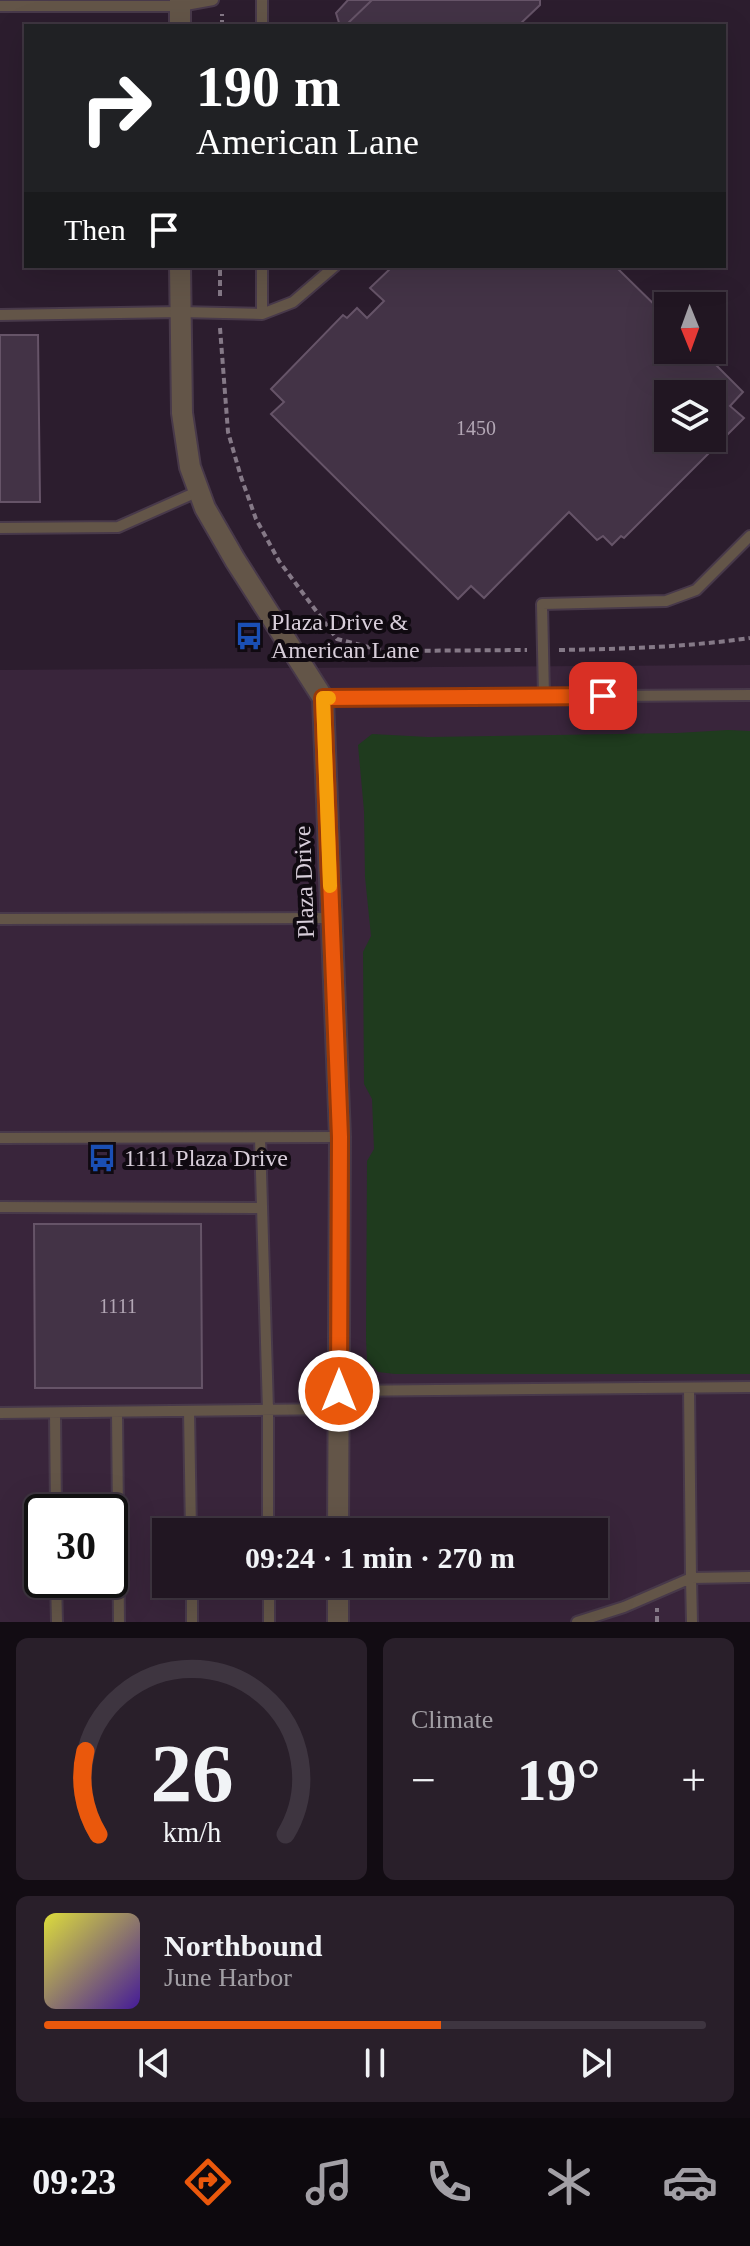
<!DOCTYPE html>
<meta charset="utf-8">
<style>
body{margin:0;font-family:"Times New Roman",serif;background:#291f2a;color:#f1f3f6;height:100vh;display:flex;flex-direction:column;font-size:30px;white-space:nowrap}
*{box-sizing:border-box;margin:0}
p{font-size:26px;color:#a29fa5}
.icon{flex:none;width:44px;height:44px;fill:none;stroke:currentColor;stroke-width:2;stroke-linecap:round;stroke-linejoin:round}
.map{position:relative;height:1622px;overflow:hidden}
.side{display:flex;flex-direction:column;gap:16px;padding:16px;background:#120c13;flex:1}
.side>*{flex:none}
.hud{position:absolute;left:24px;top:24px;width:702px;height:244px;border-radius:0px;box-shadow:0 8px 32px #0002,0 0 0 2px #3e3540;background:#202124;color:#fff;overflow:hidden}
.needle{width:52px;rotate:179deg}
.buttons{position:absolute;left:654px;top:292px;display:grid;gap:16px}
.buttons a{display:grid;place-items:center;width:72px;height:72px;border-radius:0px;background:#211622;box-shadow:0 8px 32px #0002,0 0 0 2px #3e3540;font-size:40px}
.speed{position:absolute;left:24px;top:1494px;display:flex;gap:16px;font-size:40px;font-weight:700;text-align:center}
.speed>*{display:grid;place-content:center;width:104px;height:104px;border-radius:50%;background:#211622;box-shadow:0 8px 32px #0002,0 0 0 2px #3e3540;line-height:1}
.speed .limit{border:4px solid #111;border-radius:12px;background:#fff;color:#111}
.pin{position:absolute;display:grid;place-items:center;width:68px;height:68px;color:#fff;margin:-34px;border-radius:16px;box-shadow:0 4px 12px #0006}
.me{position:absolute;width:88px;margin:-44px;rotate:0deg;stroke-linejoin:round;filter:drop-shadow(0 0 6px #0008)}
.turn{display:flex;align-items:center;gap:28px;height:168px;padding:0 40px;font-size:36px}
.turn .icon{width:104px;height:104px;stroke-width:2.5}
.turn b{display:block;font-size:56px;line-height:68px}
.then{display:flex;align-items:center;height:76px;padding:0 40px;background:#0003;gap:16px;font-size:30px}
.big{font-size:60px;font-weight:600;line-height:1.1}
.side .widget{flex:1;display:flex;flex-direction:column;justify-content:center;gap:12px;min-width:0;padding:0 28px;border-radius:12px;background:#291f2a}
.side .dial{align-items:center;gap:0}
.dial svg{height:208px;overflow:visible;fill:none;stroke:#3e3540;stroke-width:7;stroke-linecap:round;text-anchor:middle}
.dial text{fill:#f1f3f6;stroke:none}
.song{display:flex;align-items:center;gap:24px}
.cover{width:96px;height:96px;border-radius:12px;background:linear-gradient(135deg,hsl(60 70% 55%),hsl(260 70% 35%))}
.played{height:8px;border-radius:4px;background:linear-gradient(90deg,#ea580c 60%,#3e3540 60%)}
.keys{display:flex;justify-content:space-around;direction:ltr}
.heat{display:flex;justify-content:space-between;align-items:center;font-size:44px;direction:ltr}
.side .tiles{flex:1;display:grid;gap:16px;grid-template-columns:1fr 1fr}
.widget:last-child{grid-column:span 2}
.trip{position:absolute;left:152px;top:1518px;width:456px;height:80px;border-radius:0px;background:#211622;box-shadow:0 8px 32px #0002,0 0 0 2px #3e3540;font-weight:600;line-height:80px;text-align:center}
.tabs{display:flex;height:128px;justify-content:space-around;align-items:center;background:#0d090e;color:#a29fa5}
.tabs .icon{width:56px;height:56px}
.tabs .active{color:#ea580c}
.tabs b{font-size:36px;color:#f1f3f6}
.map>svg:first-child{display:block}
.built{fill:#39253b;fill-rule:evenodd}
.green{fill:#1f3b1e}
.building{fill:#433346;stroke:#665468;stroke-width:2;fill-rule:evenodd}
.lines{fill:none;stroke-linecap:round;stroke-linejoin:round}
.lane-casing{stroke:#48394a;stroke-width:14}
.street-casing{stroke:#48394a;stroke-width:24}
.path{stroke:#857987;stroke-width:4;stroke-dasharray:6 4;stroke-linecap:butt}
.lane{stroke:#635548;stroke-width:10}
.street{stroke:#635548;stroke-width:20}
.route-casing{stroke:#983908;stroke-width:20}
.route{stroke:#ea580c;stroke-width:14}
.slow{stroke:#f59e0b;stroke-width:14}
.labels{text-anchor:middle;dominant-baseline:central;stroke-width:8;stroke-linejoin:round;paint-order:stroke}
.number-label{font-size:20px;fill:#b3a7b5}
.poi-label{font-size:24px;fill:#d8ceda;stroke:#100a11;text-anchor:start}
.street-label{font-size:24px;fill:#d8ceda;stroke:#100a11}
</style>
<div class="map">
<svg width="750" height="1622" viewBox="0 0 750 1622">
<rect width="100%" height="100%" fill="#2c1d2e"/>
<path class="built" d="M750,665V1622H0V670ZM42,1512H110V1580H42ZM166,1532H594V1584H166Z"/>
<path class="green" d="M728,730L750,731V1374H395L378,1372L367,1360L366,1339L367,1161L374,1149L372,1099L364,1084L363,952L371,936L365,877L364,811L358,745L372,734L428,737L677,733Z"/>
<path class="building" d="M348,0H372L345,26H340L336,13Z
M372,0H540V5L518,26H345Z
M393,266H615L668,318V350H701L743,392L730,406L744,418L624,538L621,536L612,545L603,536L597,540L569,512L484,598L471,586L458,599L271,414L284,402L271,389L343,315L347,318L357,308L367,318L384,301L370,288ZM668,394H712V438H668Z
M0,335H38L40,502H0Z
M34,1224H201L202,1388H35Z"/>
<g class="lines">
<defs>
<path id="lane" d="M0,6H180L213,0
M262,26V0
M262,314L293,302L335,266
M0,315L180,312L262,314V266
M0,528L118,527L199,491
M544,696L542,604L666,601L696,590L750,536
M323,698L750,695
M0,919L332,918
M0,1138L340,1137
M260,1138L268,1410V1532
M0,1207L262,1208
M339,1391L750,1387
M189,1411L191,1532
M117,1412L119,1622
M0,1413L339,1409
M55,1413L56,1512
M56,1580L57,1622
M192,1584V1622
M269,1584V1622
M577,1622L624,1607L691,1578L689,1388
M692,1622L691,1578L750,1577"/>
<path id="street" d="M180,26V0
M180,266L182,413L190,467L205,508L235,560L323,698L340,1137L338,1532
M338,1622V1584"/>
</defs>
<use href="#lane" class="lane-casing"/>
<use href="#street" class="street-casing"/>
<path class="path" d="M222,26V14
M220,296V266
M220,328L228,432L241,477L256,519L279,561L337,639L384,651L527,650
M559,650C623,649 687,647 750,638
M657,1622V1608"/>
<use href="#lane" class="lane"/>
<use href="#street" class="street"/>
</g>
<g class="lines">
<defs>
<path id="route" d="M339,1391L340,1137L323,698L603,696"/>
</defs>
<use href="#route" class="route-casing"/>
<use href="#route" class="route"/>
<path class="slow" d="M329,698H323L330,886"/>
</g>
<defs>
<symbol id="bus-bare" viewBox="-9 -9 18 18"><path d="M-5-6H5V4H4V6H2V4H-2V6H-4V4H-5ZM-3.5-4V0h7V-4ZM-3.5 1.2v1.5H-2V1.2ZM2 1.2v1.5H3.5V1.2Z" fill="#1a4fb4" stroke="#100a11" stroke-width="2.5" paint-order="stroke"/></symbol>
</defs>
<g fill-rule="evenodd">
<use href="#bus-bare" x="229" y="616" width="40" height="40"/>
<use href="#bus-bare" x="82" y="1138" width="40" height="40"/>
</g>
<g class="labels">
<g class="number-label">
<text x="476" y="428">1450</text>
<text x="118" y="1306">1111</text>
</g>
<g class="poi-label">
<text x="271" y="622">Plaza Drive &amp;<tspan x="271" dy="28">American Lane</tspan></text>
<text x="124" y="1158">1111 Plaza Drive</text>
</g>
<g class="street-label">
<text transform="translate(304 882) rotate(-92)">Plaza Drive</text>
</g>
</g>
</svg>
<div class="buttons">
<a><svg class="needle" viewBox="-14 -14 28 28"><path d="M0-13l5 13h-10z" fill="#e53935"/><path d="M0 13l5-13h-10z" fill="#a29fa5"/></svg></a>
<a><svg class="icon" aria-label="layers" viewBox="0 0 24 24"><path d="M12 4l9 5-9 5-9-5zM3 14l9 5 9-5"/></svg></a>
</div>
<div class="speed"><div class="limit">30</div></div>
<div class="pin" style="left:603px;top:696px;background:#d93025"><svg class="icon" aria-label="arrive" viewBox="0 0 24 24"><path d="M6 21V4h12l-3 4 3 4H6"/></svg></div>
<svg class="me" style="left:339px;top:1391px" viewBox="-20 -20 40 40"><circle r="17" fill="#ea580c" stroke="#fff" stroke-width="3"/><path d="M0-11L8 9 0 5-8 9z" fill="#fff"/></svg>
<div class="trip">09:24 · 1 min · 270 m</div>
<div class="hud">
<div class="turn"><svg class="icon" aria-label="right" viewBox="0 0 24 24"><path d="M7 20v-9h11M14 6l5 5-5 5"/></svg><div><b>190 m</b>American Lane</div></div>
<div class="then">Then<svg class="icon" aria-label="arrive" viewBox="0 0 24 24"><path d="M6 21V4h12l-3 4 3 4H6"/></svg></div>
</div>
</div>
<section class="side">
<div class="tiles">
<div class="widget dial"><svg viewBox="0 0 100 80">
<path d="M14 69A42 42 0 1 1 86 69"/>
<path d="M14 69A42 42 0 0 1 9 37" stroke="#ea580c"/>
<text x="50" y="56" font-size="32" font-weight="700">26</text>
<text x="50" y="72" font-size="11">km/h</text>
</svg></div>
<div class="widget"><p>Climate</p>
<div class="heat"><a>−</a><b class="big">19°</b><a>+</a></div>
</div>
<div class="widget">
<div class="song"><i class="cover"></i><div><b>Northbound</b><p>June Harbor</p></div></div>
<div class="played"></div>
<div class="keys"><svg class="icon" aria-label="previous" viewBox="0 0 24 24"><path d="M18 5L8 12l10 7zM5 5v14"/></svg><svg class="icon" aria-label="pause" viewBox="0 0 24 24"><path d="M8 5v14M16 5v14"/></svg><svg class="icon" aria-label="next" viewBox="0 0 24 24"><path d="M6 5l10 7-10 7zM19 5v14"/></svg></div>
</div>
</div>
</section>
<nav class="tabs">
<b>09:23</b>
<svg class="icon active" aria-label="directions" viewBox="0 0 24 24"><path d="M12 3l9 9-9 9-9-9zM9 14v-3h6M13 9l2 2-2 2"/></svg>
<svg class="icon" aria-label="music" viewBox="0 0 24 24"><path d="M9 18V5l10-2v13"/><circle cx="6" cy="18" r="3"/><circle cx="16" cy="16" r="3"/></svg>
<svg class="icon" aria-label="phone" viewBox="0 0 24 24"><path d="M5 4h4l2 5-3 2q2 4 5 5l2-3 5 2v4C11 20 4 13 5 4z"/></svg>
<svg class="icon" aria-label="climate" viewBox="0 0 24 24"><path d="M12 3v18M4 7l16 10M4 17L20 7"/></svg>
<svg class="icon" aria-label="car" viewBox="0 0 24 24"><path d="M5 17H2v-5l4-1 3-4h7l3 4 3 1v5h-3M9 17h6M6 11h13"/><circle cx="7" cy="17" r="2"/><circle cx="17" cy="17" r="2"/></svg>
</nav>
